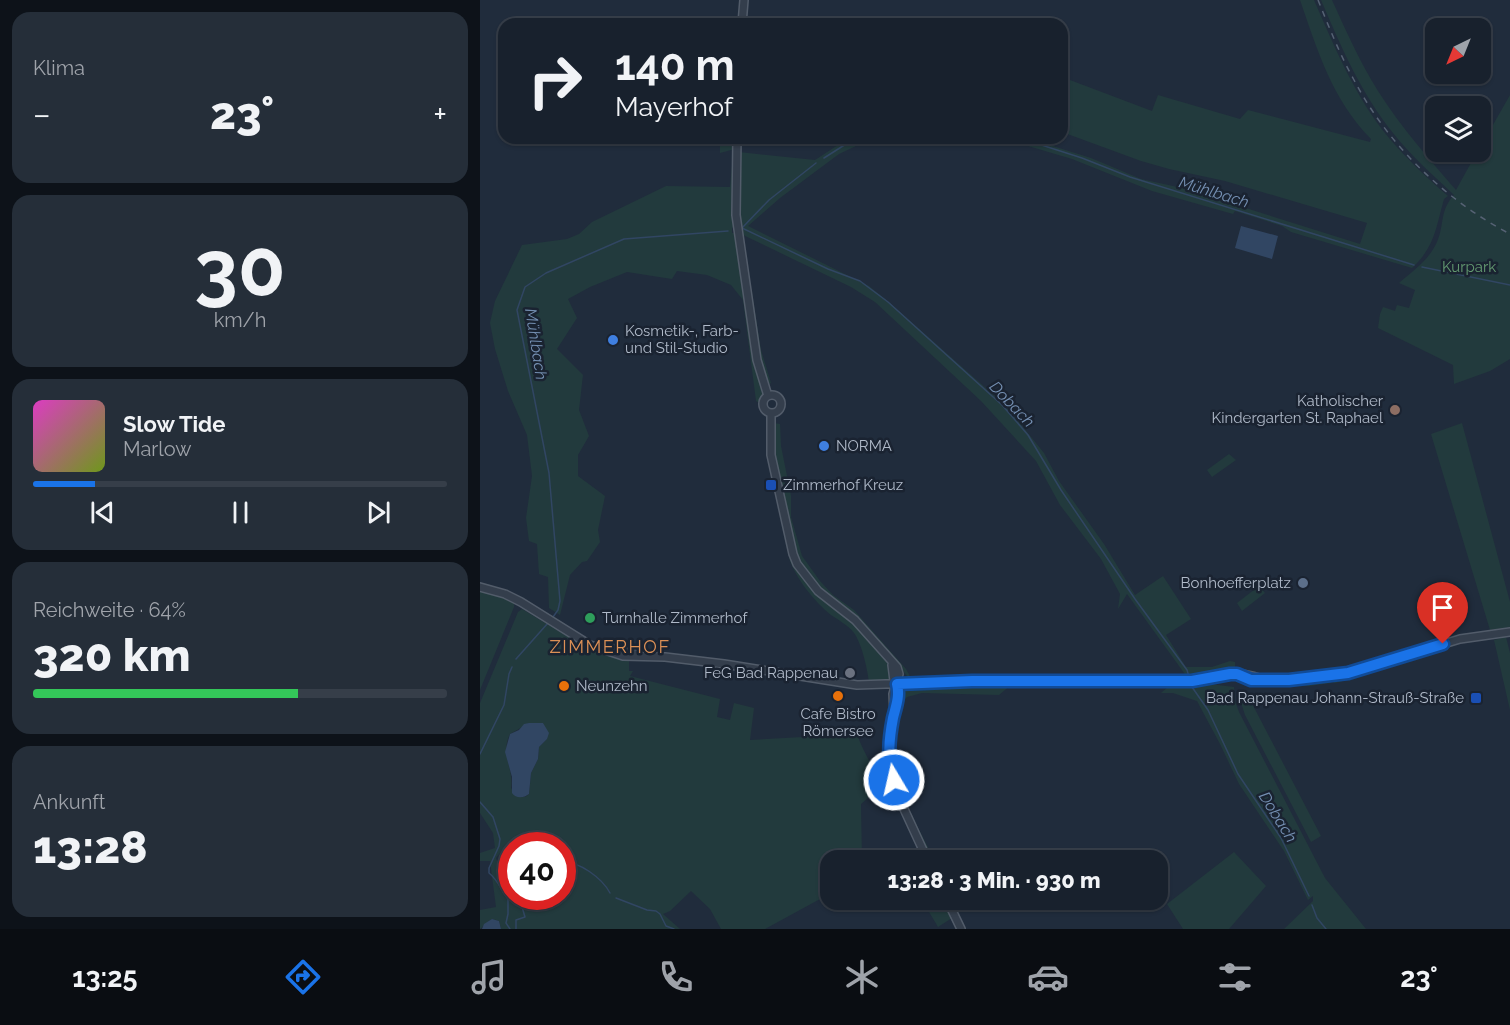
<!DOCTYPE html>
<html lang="de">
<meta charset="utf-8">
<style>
body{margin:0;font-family:Raleway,sans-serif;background:#252e39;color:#f1f3f6;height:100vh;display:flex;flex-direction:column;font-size:22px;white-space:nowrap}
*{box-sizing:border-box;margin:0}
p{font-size:20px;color:#9fa3aa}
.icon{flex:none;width:33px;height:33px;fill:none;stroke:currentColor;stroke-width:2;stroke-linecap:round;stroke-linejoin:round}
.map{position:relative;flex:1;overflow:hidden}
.side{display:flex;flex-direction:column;gap:12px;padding:12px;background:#0d1219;width:480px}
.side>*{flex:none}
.hud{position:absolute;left:18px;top:18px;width:570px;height:126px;border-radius:18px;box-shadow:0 2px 4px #0004,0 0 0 2px #363e49;background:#18212d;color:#f1f3f6;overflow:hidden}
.needle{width:39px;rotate:223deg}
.tools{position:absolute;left:945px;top:18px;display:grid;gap:12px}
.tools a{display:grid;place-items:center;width:66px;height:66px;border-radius:12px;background:#18212d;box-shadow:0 2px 4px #0004,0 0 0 2px #363e49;font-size:30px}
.speed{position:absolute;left:18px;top:832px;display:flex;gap:12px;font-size:30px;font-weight:700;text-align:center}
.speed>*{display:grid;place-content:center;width:78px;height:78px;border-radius:50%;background:#18212d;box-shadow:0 2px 4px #0004,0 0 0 2px #363e49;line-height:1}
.speed .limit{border:9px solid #d22;background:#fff;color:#111}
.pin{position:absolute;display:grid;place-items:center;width:51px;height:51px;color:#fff;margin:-62px -26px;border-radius:50% 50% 50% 0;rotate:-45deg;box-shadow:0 0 6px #0007}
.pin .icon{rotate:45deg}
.me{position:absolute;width:66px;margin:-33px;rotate:351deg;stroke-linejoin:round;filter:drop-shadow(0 0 4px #0008)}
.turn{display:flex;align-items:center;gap:21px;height:126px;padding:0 18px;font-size:27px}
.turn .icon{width:78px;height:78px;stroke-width:2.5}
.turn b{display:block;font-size:42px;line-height:51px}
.big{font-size:45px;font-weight:800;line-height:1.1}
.side .card{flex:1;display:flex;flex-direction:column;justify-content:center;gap:9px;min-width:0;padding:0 21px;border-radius:18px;background:#252e39}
.side .dial{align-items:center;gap:0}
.dial b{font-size:78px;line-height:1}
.song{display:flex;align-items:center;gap:18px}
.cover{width:72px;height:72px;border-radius:9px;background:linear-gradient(135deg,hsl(310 70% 55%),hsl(80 70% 35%))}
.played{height:6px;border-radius:3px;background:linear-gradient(90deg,#1a73e8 15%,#363e49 15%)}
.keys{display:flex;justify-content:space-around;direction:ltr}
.heat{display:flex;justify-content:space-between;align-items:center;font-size:33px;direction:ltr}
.charge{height:9px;border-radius:4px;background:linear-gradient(90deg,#34c759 64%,#363e49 0)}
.trip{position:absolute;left:340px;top:850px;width:348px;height:60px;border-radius:18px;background:#18212d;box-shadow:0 2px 4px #0004,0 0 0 2px #363e49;font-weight:800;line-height:60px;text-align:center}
.tab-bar{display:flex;height:96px;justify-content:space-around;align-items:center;background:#0a0d12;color:#9fa3aa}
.tab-bar .icon{width:42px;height:42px}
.tab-bar .selected{color:#1a73e8}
.tab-bar b{font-size:27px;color:#f1f3f6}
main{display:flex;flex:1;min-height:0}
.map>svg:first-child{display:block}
.green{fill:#223a3d;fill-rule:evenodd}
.water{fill:#314663}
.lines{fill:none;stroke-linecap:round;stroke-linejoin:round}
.stream{stroke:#314663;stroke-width:1.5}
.minor-casing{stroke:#525c6a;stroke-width:10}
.minor{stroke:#343e4c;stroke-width:7}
.rail{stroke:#566274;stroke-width:1.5;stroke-dasharray:6 6;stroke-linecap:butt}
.route-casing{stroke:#114b97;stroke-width:15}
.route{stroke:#1a73e8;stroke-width:10}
.shop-dot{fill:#3f7fe0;stroke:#1a2331;stroke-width:2}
.education-dot{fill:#8d6e63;stroke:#1a2331;stroke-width:2}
.transit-dot{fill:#1a4fb4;stroke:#1a2331;stroke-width:2}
.service-dot{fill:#5c6f8a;stroke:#1a2331;stroke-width:2}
.leisure-dot{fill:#2e9e5b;stroke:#1a2331;stroke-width:2}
.worship-dot{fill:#6b7280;stroke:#1a2331;stroke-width:2}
.food-dot{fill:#e8710a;stroke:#1a2331;stroke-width:2}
.labels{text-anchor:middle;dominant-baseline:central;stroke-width:5;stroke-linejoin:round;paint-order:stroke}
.park-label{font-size:15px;fill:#649b71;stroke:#1a2331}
.poi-label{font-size:15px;fill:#afb9c8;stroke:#1a2331;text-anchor:start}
.water-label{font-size:16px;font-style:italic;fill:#748fb2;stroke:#1a2331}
.quarter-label{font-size:18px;letter-spacing:1.5px;fill:#dc9056;stroke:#1a2331}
</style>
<main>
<section class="side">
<div class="card"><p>Klima</p>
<div class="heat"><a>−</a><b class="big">23°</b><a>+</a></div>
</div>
<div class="card dial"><b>30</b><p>km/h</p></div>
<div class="card">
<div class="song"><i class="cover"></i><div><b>Slow Tide</b><p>Marlow</p></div></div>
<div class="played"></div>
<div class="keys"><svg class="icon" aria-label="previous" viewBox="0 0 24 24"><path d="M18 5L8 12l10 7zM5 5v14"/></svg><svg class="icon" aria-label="pause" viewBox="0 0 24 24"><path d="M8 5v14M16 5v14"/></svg><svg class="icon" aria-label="next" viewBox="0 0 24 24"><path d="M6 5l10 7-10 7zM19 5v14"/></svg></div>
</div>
<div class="card"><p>Reichweite · 64%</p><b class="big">320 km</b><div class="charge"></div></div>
<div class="card"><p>Ankunft</p><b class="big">13:28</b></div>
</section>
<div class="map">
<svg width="1030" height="929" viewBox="0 0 1030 929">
<rect width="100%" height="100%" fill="#202c3c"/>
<path class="green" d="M820,0H834C855,48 875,97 909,138C927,159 947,178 968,196L964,199C956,227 955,247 932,268L811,232L802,226L755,211L753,214L672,191L592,159L538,143L505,138H547L611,158L661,179L702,188L880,244L887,223L745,181L689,169L661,161L582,132V77L672,111L678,95L760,119L768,110L890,142L891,139C852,99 838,52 820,0Z
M841,0H852C866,31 880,62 898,91C921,127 948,158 976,190L997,152H1000L1001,146L1030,95V359L1010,371L974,384L973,365L898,328L900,314L903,307L915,311L917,305L929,308L935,290L919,283C933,271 949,260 957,242C965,223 959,212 974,195C953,175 931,156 913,133C881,93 861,47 841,0Z
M240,138H256L255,149L240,153Z
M373,138H393L359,154L300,198L268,226L389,286L410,303L526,406L564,453L579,481L624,544L655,595L683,576L711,619L686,635L706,667H732L750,661L755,662V671C737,666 725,679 707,677L647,594L638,609L640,594L621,559L580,505L556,461L501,401L395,302L371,287L261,234L259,225V152L335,160L358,145Z
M253,155H255V230L252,227V233H256L274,360L283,397L279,403L276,401L263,300L251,285L227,275L197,271L192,279L147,272L110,287L88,299L97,318L77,349L103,375L99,410L109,436L98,455V476L125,496L118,530L120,542L107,561L102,562L90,575L80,615L69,608L68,577L59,574L57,544L49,541L46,518L52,476L47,435L28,391L15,349L10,323L15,301L42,245L87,239L99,234L112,222L186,186L250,187Z
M264,243L281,350L291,383L288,384L281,368L262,244Z
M294,423L300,424L301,446L311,496V517L322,556L340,581L353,595L374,610L426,669L431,678L601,674L598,678L429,679L416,661L379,619L335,584L320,562L315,550L294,456Z
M982,423L1030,602V627L1010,630L951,434Z
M749,454L756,460L732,477L727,470Z
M309,558L313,559L319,571L370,619L406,658L411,668V679L409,681L389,682C387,668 383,649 376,636C371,627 360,621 351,615C334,601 316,579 309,558Z
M779,586L785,593L762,611L757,603Z
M0,589L34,602V607L0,690Z
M42,609L95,641L127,655L149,659V671H153L150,676L240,699L237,717L250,720L254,703L274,708L270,740L377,734C383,752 394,768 402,786L381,804L382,861H351V893L285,929H241L230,909L211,891L190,911L183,914L200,929H21L19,921L12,919L0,929V910L16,907L10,861H0V853L15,848L13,833L0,813V703L38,612ZM49,723H63L67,739L59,747L58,759L51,773L49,794L45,797H39L31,788C34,769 20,753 30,734ZM41,842L54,846H82V897H32L31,868L20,867L16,858L26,846Z
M1026,637L1030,653V710L1014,640Z
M968,645L972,646L948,652L887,675L855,683L853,682V679Z
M848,679L851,683L829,686H786L782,684L784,682L827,681Z
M532,684L519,695L442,693L427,697L423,701C419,718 414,735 414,752C414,787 440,830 455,861H451C435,828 408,784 410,747C411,729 418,710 421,692L429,688Z
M730,684L754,687L755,701L759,712L845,878L886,929H804L833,901V896L828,900L804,851L759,784L740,744L717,701L693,693H681L690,685Z
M766,692L841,836L831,842L765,715L758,693Z
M754,852L786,886L749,929H703L687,904Z
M442,900H462L472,918L458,927Z"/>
<path class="water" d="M761,226L798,236L792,259L755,248Z
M49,723H63L69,733L67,739L59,747L58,759L51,773L49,794C44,798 36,799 32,793V777L25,752L30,734L39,730L44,724Z
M12,919L19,921L21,929H2L4,924Z"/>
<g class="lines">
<path class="stream" d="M529,138L549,141L602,158L650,177L934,265
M344,158L366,144L382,138
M336,163L289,200L262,228L348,269L380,281L408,302L522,405L548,435L581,490L655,599L707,670L709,677
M942,267L1030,285
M73,617L78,610L80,601L69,473L37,310L45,287L66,273L144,239L248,231
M36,659L68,623
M712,687L728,710L758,774L801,838L829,896
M0,754L24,705L29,674L32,667
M0,802L13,817L20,839L19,846L9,868V873C18,880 21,890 28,899V914L26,923L30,929
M82,862C99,861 122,878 130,893
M136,898L167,910L176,911L180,914L186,926L194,929
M832,905L837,918L846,929
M36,929V920L45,917L40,900L54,897"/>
<defs>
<path id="minor" d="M262,24L264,0
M257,138L256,215L277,360L288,396
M283 404a9 9 0 1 1 18 0a9 9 0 1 1-18 0Z
M291,414V455L313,554L317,564L338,591L375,620L417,667L419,674L413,694L414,715
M0,587L25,594L41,602L110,645L143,656L185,657L244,664L377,685L492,681H712C723,680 732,675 742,674C755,672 770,675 782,679
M125,647L155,654
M412,665L414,681L419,693L409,739V764L418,796L448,861
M778,681L809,680L868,673L980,639L1030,632
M467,900L481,929"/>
</defs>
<use href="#minor" class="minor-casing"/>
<use href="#minor" class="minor"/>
<path class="rail" d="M838,0C849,27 860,55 874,80C908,145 965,200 1030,234"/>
</g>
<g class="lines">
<defs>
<path id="route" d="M414,780C407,758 409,739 413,718C416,706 420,696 417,684L492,681H712L750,674H757L771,680H809L868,673L963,644"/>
</defs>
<use href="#route" class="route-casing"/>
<use href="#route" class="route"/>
</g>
<g class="shop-dot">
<circle cx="133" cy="340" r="6"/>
<circle cx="344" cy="446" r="6"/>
</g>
<circle class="education-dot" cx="915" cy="410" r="6"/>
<g class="transit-dot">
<rect x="285" y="479" width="12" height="12" rx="3"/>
<rect x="990" y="692" width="12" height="12" rx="3"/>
</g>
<circle class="service-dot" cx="823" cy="583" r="6"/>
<circle class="leisure-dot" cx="110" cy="618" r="6"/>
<circle class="worship-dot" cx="370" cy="673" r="6"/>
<g class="food-dot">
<circle cx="84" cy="686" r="6"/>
<circle cx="358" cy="696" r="6"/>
</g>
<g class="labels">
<g class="park-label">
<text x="989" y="267">Kurpark</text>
</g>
<g class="poi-label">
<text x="145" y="331">Kosmetik-, Farb-<tspan x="145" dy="17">und Stil-Studio</tspan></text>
<text x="903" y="401" text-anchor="end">Katholischer<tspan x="903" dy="17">Kindergarten St. Raphael</tspan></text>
<text x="356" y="446">NORMA</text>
<text x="303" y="485">Zimmerhof Kreuz</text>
<text x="811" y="583" text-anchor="end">Bonhoefferplatz</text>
<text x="122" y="618">Turnhalle Zimmerhof</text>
<text x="358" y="673" text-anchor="end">FeG Bad Rappenau</text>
<text x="96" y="686">Neunzehn</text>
<text x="984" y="698" text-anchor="end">Bad Rappenau Johann-Strauß-Straße</text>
<text x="358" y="714" text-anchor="middle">Cafe Bistro<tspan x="358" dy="17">Römersee</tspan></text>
</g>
<g class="water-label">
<text transform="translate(734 192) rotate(17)">Mühlbach</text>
<text transform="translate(56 344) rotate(81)">Mühlbach</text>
<text transform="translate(532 404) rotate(46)">Dobach</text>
<text transform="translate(798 817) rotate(58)">Dobach</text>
</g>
<g class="quarter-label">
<text x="130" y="646">ZIMMERHOF</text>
</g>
</g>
</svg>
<div class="tools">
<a><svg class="needle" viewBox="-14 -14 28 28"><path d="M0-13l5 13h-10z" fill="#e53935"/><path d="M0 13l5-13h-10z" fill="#9fa3aa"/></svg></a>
<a><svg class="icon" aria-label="layers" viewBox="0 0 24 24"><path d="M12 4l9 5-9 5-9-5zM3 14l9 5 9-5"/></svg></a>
</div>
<div class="speed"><div class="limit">40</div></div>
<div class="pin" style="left:963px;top:644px;background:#d93025"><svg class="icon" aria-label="arrive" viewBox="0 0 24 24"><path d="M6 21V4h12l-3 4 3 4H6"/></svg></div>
<svg class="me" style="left:414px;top:780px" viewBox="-20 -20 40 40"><circle r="17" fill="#1a73e8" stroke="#fff" stroke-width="3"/><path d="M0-11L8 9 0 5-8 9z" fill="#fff"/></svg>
<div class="trip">13:28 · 3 Min. · 930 m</div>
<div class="hud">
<div class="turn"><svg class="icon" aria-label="right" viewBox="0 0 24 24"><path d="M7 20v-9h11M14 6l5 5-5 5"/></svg><div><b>140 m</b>Mayerhof</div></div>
</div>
</div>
</main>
<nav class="tab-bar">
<b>13:25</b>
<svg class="icon selected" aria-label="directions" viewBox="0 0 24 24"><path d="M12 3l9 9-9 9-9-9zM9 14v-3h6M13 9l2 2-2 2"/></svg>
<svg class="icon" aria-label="music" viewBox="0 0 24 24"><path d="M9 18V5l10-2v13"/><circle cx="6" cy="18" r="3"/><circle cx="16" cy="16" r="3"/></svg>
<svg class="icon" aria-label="phone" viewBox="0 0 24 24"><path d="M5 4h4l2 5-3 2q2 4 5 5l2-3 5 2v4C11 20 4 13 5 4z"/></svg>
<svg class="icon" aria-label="climate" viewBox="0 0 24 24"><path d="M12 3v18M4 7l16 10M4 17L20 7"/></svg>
<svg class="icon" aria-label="car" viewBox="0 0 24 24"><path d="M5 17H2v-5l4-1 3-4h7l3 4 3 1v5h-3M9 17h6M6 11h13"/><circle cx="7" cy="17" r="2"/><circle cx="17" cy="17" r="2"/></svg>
<svg class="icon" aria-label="filters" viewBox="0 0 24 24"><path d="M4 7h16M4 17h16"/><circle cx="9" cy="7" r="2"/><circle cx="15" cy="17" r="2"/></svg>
<b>23°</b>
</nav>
